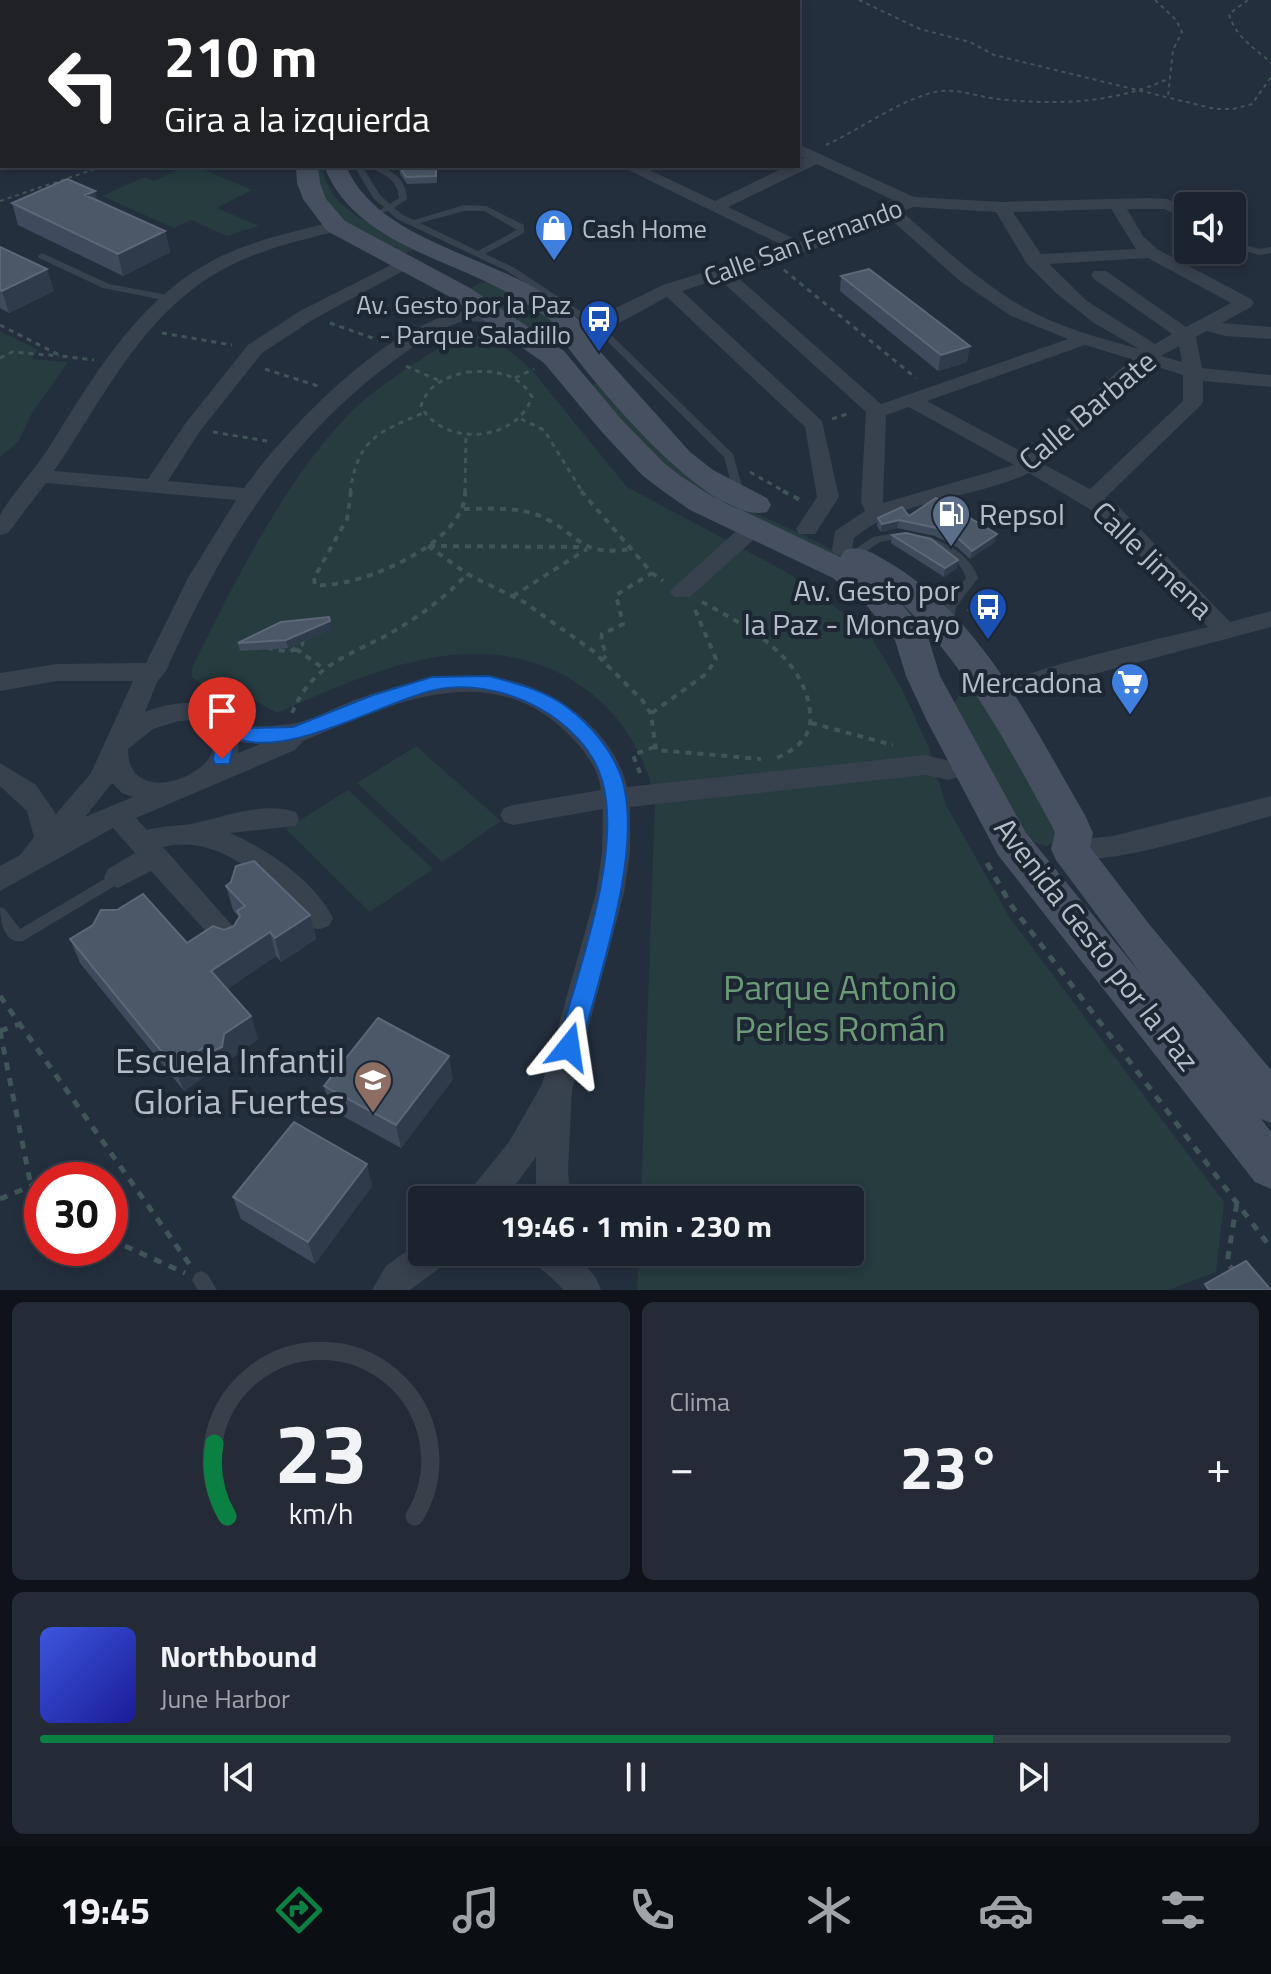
<!DOCTYPE html>
<html lang="es">
<meta charset="utf-8">
<style>
body{margin:0;font-family:"Titillium Web",sans-serif;background:#242b36;color:#f1f3f6;height:100vh;display:flex;flex-direction:column;font-size:30px;white-space:nowrap}
*{box-sizing:border-box;margin:0}
p{font-size:26px;color:#a0a4aa}
.icon{flex:none;width:44px;height:44px;fill:none;stroke:currentColor;stroke-width:2;stroke-linecap:round;stroke-linejoin:round}
.map{position:relative;height:1290px;overflow:hidden}
.drawer{display:flex;flex-direction:column;gap:12px;padding:12px;background:#0f1319;flex:1}
.drawer>*{flex:none}
.hud{position:absolute;left:0px;top:0px;width:800px;height:168px;box-shadow:0 4px 12px #0003,0 0 0 2px #39404a;background:#202124;color:#fff;overflow:hidden}
.fabs{position:absolute;left:1174px;top:192px;display:grid;gap:16px}
.fabs a{display:grid;place-items:center;width:72px;height:72px;border-radius:8px;background:#1b232e;box-shadow:0 4px 12px #0003,0 0 0 2px #39404a;font-size:40px}
.speed{position:absolute;left:24px;top:1162px;display:flex;gap:16px;font-size:40px;font-weight:700;text-align:center}
.speed>*{display:grid;place-content:center;width:104px;height:104px;border-radius:50%;background:#1b232e;box-shadow:0 4px 12px #0003,0 0 0 2px #39404a;line-height:1}
.speed .limit{border:12px solid #d22;background:#fff;color:#111}
.pin{position:absolute;display:grid;place-items:center;width:68px;height:68px;color:#fff;margin:-82px -34px;border-radius:50% 50% 50% 0;rotate:-45deg;box-shadow:0 0 8px #0007}
.pin .icon{rotate:45deg}
.me{position:absolute;width:88px;margin:-44px;rotate:15deg;stroke-linejoin:round;filter:drop-shadow(0 0 6px #0008)}
.turn{display:flex;align-items:center;gap:28px;height:168px;padding:0 32px;font-size:36px}
.turn .icon{width:104px;height:104px;stroke-width:2.5}
.turn b{display:block;font-size:56px;line-height:68px}
.big{font-size:60px;font-weight:700;line-height:1.1}
.drawer .widget{flex:1;display:flex;flex-direction:column;justify-content:center;gap:12px;min-width:0;padding:0 28px;border-radius:12px;background:#242b36}
.drawer .dial{align-items:center;gap:0}
.dial svg{height:208px;overflow:visible;fill:none;stroke:#39404a;stroke-width:7;stroke-linecap:round;text-anchor:middle}
.dial text{fill:#f1f3f6;stroke:none}
.song{display:flex;align-items:center;gap:24px}
.cover{width:96px;height:96px;border-radius:12px;background:linear-gradient(135deg,hsl(230 70% 55%),hsl(240 70% 35%))}
.played{height:8px;border-radius:4px;background:linear-gradient(90deg,#0b8043 80%,#39404a 80%)}
.keys{display:flex;justify-content:space-around;direction:ltr}
.heat{display:flex;justify-content:space-between;align-items:center;font-size:44px;direction:ltr}
.drawer .tiles{flex:1;display:grid;gap:12px;grid-template-columns:1fr 1fr}
.widget:last-child{grid-column:span 2}
.trip{position:absolute;left:408px;top:1186px;width:456px;height:80px;border-radius:8px;background:#1b232e;box-shadow:0 4px 12px #0003,0 0 0 2px #39404a;font-weight:700;line-height:80px;text-align:center}
.tabs{display:flex;height:128px;justify-content:space-around;align-items:center;background:#0b0e12;color:#a0a4aa}
.tabs .icon{width:56px;height:56px}
.tabs .on{color:#0b8043}
.tabs b{font-size:36px;color:#f1f3f6}
.map>svg:first-child{display:block}
.green{fill:#263c3f}
.lines{fill:none;stroke-linecap:round;stroke-linejoin:round}
.path-far3{stroke:#3f5557;stroke-width:2;stroke-dasharray:4 4;stroke-linecap:butt}
.path-far2{stroke:#3f5557;stroke-width:3;stroke-dasharray:5 5;stroke-linecap:butt}
.path-far1{stroke:#3f5557;stroke-width:4;stroke-dasharray:6 6;stroke-linecap:butt}
.path{stroke:#3f5557;stroke-width:5;stroke-dasharray:8 8;stroke-linecap:butt}
.lane{fill:#38414e;fill-rule:evenodd}
.street{fill:#38414e;fill-rule:evenodd}
.secondary{fill:#465061;fill-rule:evenodd}
.highway{fill:#746855;fill-rule:evenodd}
.wall{fill:#3f4b5c}
.shaded-wall{fill:#2f3b4b}
.building{fill:#4b5868;stroke:#5c6777;stroke-width:2}
.route{fill:#1a73e8;stroke:#114b97;stroke-width:2}
.labels{text-anchor:middle;dominant-baseline:central;stroke-width:8;stroke-linejoin:round;paint-order:stroke}
.far-poi-label{font-size:26px;fill:#b4bcc9;stroke:#1d2633;text-anchor:start}
.far-street-label{font-size:26px;fill:#b4bcc9;stroke:#1d2633}
.street-label{font-size:30px;fill:#b4bcc9;stroke:#1d2633}
.poi-label{font-size:30px;fill:#b4bcc9;stroke:#1d2633;text-anchor:end}
.near-park-label{font-size:36px;fill:#6b9a76;stroke:#1d2633}
.near-poi-label{font-size:36px;fill:#b4bcc9;stroke:#1d2633;text-anchor:end}
</style>
<div class="map">
<svg width="1271" height="1290" viewBox="0 0 1271 1290">
<rect width="100%" height="100%" fill="#242f3e"/>
<path class="green" d="M186,166H195L252,190L217,208L259,226L227,236L191,220L174,228L102,196L145,177L154,181Z
M315,166H323C326,212 383,228 418,247L402,255L347,225L323,200Z
M487,282L495,284L553,321L554,329L540,335L470,289L479,283Z
M0,331L38,350L32,359L68,362L32,413L18,442L0,457Z
M475,331L490,335L530,368L627,487L790,574L867,630L902,689L929,748L946,805L1010,918L1224,1202L1216,1272L1168,1290H637L639,1252H850V1200H641L655,801C636,703 550,644 452,655C392,661 332,689 277,713L243,694L205,686L192,677V668C234,583 283,483 349,414C369,393 397,375 422,359C439,348 455,335 475,331Z
M600,383L731,502L814,540L872,572L930,626L920,629L659,463L591,385Z
M969,693L980,696L1060,830L1056,842L1046,846L1028,840L953,706L959,695Z
M416,746L501,821L442,862L357,783Z
M348,790L433,869L370,912L286,829Z"/>
<g class="lines">
<path class="path-far3" d="M859,0L920,29L970,42L994,55L1215,109H1233L1252,104L1271,77
M1155,0L1176,20L1182,32L1173,50L1168,96
M1248,0L1229,14C1235,37 1255,48 1271,63
M826,145C860,130 906,95 942,91C960,89 979,97 997,99C1057,105 1114,104 1170,78
M0,201L104,166"/>
<path class="path-far2" d="M784,270L916,378
M330,323L378,340
M0,325L61,356L94,360
M162,333L232,345
M0,358L12,352L59,356
M406,366L440,381
M265,369L321,387
M467,372C493,370 518,372 532,397C517,442 443,448 421,406C428,384 446,377 467,372Z
M515,378L534,369
M521,419L544,430L583,493
M832,419L850,413
M213,432L267,441
M750,472L787,493
M350,493C358,438 377,433 423,413
M465,493L466,433"/>
<path class="path-far1" d="M351,491L347,519L314,578L315,585C359,589 468,542 465,491
M581,491L652,573L663,581
M783,491L802,501
M464,509C489,509 516,506 540,516C581,534 577,557 631,549
M428,546L467,574L524,602L593,651L643,701L651,714L656,750L761,759
M429,546L581,547
M513,596L587,549
M702,602C747,626 804,656 810,712C813,736 797,749 777,758
M968,609L983,619L974,621
M289,626L296,627L304,634L302,645L289,652L269,648L266,639L274,630Z
M296,649L323,668
M602,660L607,655L601,641L602,634L623,624L616,595L652,573
M292,713C313,662 351,656 394,631C421,615 446,597 467,574
M652,713L706,674L716,659L693,605
M811,723L893,745
M640,773L633,755L654,747"/>
<path class="path" d="M987,863L1011,905L1271,1248
M0,996L190,1265
M0,1031L31,1186
M0,1031L20,1024
M0,1199L31,1186L50,1171
M125,1246L185,1273
M1235,1272L1227,1263L1237,1202"/>
<path class="lane" d="M530,0H540L538,2H528Z
M548,0H557L555,2H546Z
M618,0H650L653,2H621Z
M354,166H362L380,195L390,204L399,198C397,177 383,175 367,166C388,166 406,176 407,199L394,208L403,215L414,220L464,205L486,206L524,225V233L485,254L513,267L600,324L733,454L744,494L743,496H735L734,494L724,457L594,328L507,271L397,219L388,211L380,213L379,211L384,207L374,199ZM464,211H484L517,230L478,251L420,223Z
M1238,243L1259,249L1271,247V253L1259,255L1235,248V244Z
M42,253L109,284L168,295L173,298L168,301L103,288L39,258L38,256Z
M905,532L911,535L909,537L880,542L856,558H848L846,555L873,537Z
M927,536C949,544 970,555 978,578L956,607L953,625L947,629L941,625L944,606L966,578C960,558 941,550 923,542L921,540Z
M118,871L123,873L125,877L123,881L23,941C5,945 0,922 0,907L5,909L20,929Z
M201,1271L207,1274L217,1290H198L192,1280L195,1274Z"/>
<path class="street" d="M0,0H14L2,2V6Z
M275,0H294L273,2Z
M350,0H366L368,2H352Z
M798,144L914,197L1002,202L1148,198L1167,199L1188,208V219L1164,209H1127L1143,236L1157,249L1251,299L1254,303L1251,307L1222,323L1271,327V339L1225,336L1207,331L1196,337L1202,368L1271,375V387L1203,381V402L1200,406L1105,498L1119,507L1230,622L1271,611V627L1034,690L997,705L988,702L985,696C997,674 1173,636 1208,627L1103,517L1029,473C973,500 904,497 854,538L851,555H835L832,550L835,531L865,511L861,502L866,412L719,279L682,291L822,421L839,497L815,534H799L796,529L817,497L805,427L667,297C643,309 590,344 564,338L562,334L663,285L786,247L620,166H641L715,201L787,166H798V161L804,158L798,155ZM817,164L897,202L801,242L728,207ZM913,207L996,212L1027,264L1056,293L1094,323L1139,349C1100,338 1058,327 1023,307C978,281 941,245 902,212ZM1111,209L1136,249L1041,254L1013,212ZM888,217L960,281L1011,316L1068,339L881,404L734,274L807,252ZM1148,258L1231,303L1186,327L1106,271H1094L1091,275L1094,279L1172,334L1155,344L1087,301L1049,264ZM1085,345L1131,359L1028,455L927,401ZM1179,346L1182,362L1161,356ZM1148,364L1183,375V401L1090,489L1043,464ZM909,407L1014,465L883,503L886,415Z
M2,150V160L0,161V151Z
M336,221L344,226L342,230C301,240 257,250 220,271C141,316 104,398 54,471L148,479L185,424L248,345L300,311L401,260L407,259L416,264L314,319L262,353L200,431L168,481L244,488C289,426 414,291 499,312L501,316C492,326 474,319 461,322C440,328 420,342 403,354C287,437 223,543 166,671L157,682L145,712C168,703 192,699 216,708C227,713 236,722 248,725C260,728 278,725 290,724C310,722 333,708 352,701C425,674 499,660 567,706C594,724 620,754 627,787L925,755L958,763L962,770L958,777L949,780L925,775L630,807V853L624,893L572,1090L568,1170L570,1200H536V1157L504,1200H466L471,1189L509,1142L542,1084L596,893L602,853L603,809L513,825L504,822L500,815L504,808L513,805L601,790C598,765 580,745 562,728C483,657 387,706 303,741L295,750L136,818L147,830C162,826 176,826 191,824C224,817 261,801 296,812L299,819L296,826L230,833C268,850 313,879 333,918L329,926C323,928 318,931 311,927C301,922 293,908 285,900C254,868 210,835 163,847L244,939L240,947L230,951L220,947L151,871L118,888L108,885L104,877L108,869L135,853L113,828L0,891V866L20,855L34,837L27,811L0,786V763L36,785L56,814L91,773L133,681H57L0,691V673L57,664L146,663L188,578L236,500L46,483L8,533L0,535C0,529 0,522 0,516C2,507 38,465 46,452C91,381 133,305 208,263C247,241 293,232 336,221ZM178,721C186,721 196,719 203,723C219,733 216,754 202,766C177,788 127,793 128,749L153,729ZM239,742L260,744L238,753ZM112,783L122,793L133,797L85,817Z
M1232,237L1247,246L1244,250H1232Z
M753,521L761,523L764,528L761,533L690,597H674L670,592L674,587L745,523Z
M1271,796V816C1224,829 1102,870 1060,857L1056,849L1060,841L1113,836Z
M422,1240V1252H450L445,1264L410,1290H372L386,1266Z
M529,1252H574L596,1278L601,1290H563C552,1275 536,1269 529,1252Z"/>
<path class="secondary" d="M395,0H413L414,2H396Z
M296,166H318L320,183L326,199L345,221L470,288L564,351L621,419L664,463L682,477L712,496L840,557L845,550C863,545 874,554 890,563C982,618 1032,725 1085,815L1093,833L1090,847L1149,924L1271,1070V1123L1261,1119L1271,1132V1189L1255,1182L998,855L927,721L906,676L895,640L867,606L833,578L690,510L660,489L642,475L601,431L544,363L452,298L327,231L303,199L297,183ZM898,599C968,668 1005,741 1052,826L1055,833L1051,849L1056,860L1141,974L1026,833L940,676L928,637Z
M324,166H346C381,249 514,256 577,318C584,324 583,331 588,338L690,452L713,470L767,498L771,505L767,512C710,526 595,384 563,341C559,336 558,330 555,325C546,315 531,307 520,300C454,258 355,246 324,166Z"/>
<path class="highway" d="M162,0H190L161,2Z
M0,48H2V64H0Z"/>
</g>
<path class="wall" d="M399,166H437V183L407,184L400,174Z
M97,201L165,231L170,252L123,276L18,225L12,203Z
M0,247L54,291L9,313L0,308Z
M841,276L967,362L938,371L840,291Z
M909,516L995,542L970,559L957,547L935,536L897,528L881,532L877,526L878,518Z
M892,535L957,568L944,577L891,543Z
M332,629L288,648L240,651L238,643Z
M226,886L310,915L316,939L281,962L276,956L227,989L251,1016L258,1039L232,1058L230,1071L219,1076L211,1072L184,1091L80,963L70,939L187,943L234,926L239,917L233,910Z
M453,1079L401,1148L330,1109L324,1086Z
M372,1186L315,1264L241,1219L233,1197Z"/>
<path class="shaded-wall" d="M95,191L100,212L85,195Z
M165,231L170,252L123,276L118,254Z
M47,269L54,291L9,313L2,291Z
M970,346L967,362L938,371L941,355Z
M899,520L897,528L881,532L882,524Z
M997,534L995,542L970,559L972,551Z
M958,560L957,568L944,577L945,568Z
M330,621L332,629L288,648L286,640Z
M310,915L316,939L281,962L275,938Z
M270,932L276,956L219,995L211,971Z
M251,1016L258,1039L232,1058L230,1071L219,1076L211,1052L224,1034Z
M203,1048L211,1072L184,1091L175,1068Z
M449,1056L453,1079L401,1148L396,1125Z
M367,1164L372,1186L315,1264L308,1242Z"/>
<path class="building" d="M399,166H436V176L406,177Z
M67,179L95,191L85,195L165,231L118,254L12,203Z
M0,247L47,269L2,291L0,290Z
M869,269L970,346L941,355L841,276Z
M936,498L997,534L972,551L959,539L937,528L899,520L882,524L878,518L902,507L909,516Z
M906,533L931,539L958,560L945,568L892,535Z
M329,617L330,621L286,640L238,643L281,622Z
M254,861L310,915L275,938L270,932L211,971L251,1016L224,1034L222,1047L211,1052L203,1048L175,1068L70,939L93,925L101,910H117L143,894L187,943L213,926L224,930L234,926L240,916L237,911L245,906L226,886L231,882L236,866Z
M378,1018L449,1056L396,1125L324,1086Z
M294,1122L367,1164L308,1242L233,1197Z
M1246,1261L1271,1290H1209L1205,1284Z"/>
<path class="route" d="M489,676C516,683 544,690 567,707C591,725 613,751 622,779C644,850 599,976 581,1047L577,1054L569,1057L561,1054L557,1047C577,975 623,852 602,780C593,749 566,723 539,708C506,690 464,681 427,692C377,706 284,759 236,738L229,764H215L213,759L217,738L206,721L209,716H223L249,728L293,727L373,695L432,677Z"/>
<defs>
<symbol id="shop-pin" viewBox="-11 -11 22 30"><path d="M0 17L-7.5 6A9.5 9.5 0 1 1 7.5 6Z" fill="#3f7fe0" stroke="#1d2633"/><path d="M-5-2.5h2.3a2.7 3.5 0 0 1 5.4 0H5L5.5 6h-11ZM-1.5-2.5h3a1.5 2.3 0 0 0-3 0Z" fill="#fff"/></symbol>
<symbol id="bus-pin" viewBox="-11 -11 22 30"><path d="M0 17L-7.5 6A9.5 9.5 0 1 1 7.5 6Z" fill="#1a4fb4" stroke="#1d2633"/><path d="M-5-6H5V4H4V6H2V4H-2V6H-4V4H-5ZM-3.5-4V0h7V-4ZM-3.5 1.2v1.5H-2V1.2ZM2 1.2v1.5H3.5V1.2Z" fill="#fff"/></symbol>
<symbol id="fuel-pin" viewBox="-11 -11 22 30"><path d="M0 17L-7.5 6A9.5 9.5 0 1 1 7.5 6Z" fill="#5c6f8a" stroke="#1d2633"/><path d="M-5.5-6h7V0h2V4h1.3V-2.5L3-4.5l.8-.8L6-3V5H2.5V1h-1V6h-7ZM-4.2-4.7v3.2H.2V-4.7Z" fill="#fff"/></symbol>
<symbol id="supermarket-pin" viewBox="-11 -11 22 30"><path d="M0 17L-7.5 6A9.5 9.5 0 1 1 7.5 6Z" fill="#3f7fe0" stroke="#1d2633"/><path d="M-6-5.5h2.5l.6 2H6L4.5 2H-2.5L-4.4-4H-6ZM-1.5 3.2a1.3 1.3 0 1 0 .1 0ZM3 3.2a1.3 1.3 0 1 0 .1 0Z" fill="#fff"/></symbol>
<symbol id="school-pin" viewBox="-11 -11 22 30"><path d="M0 17L-7.5 6A9.5 9.5 0 1 1 7.5 6Z" fill="#8d6e63" stroke="#1d2633"/><path d="M0-5L7-2L0 1L-7-2ZM-4 1L0 2.5L4 1V4Q0 6-4 4Z" fill="#fff"/></symbol>
</defs>
<g fill-rule="evenodd">
<use href="#shop-pin" x="532" y="206" width="44" height="60"/>
<use href="#bus-pin" x="577" y="297" width="44" height="60"/>
<use href="#fuel-pin" x="929" y="492" width="44" height="60"/>
<use href="#bus-pin" x="966" y="585" width="44" height="60"/>
<use href="#supermarket-pin" x="1108" y="660" width="44" height="60"/>
<use href="#school-pin" x="351" y="1058" width="44" height="60"/>
</g>
<g class="labels">
<g class="far-poi-label">
<text x="582" y="228">Cash Home</text>
<text x="571" y="304" text-anchor="end">Av. Gesto por la Paz<tspan x="571" dy="30">- Parque Saladillo</tspan></text>
</g>
<g class="far-street-label">
<text transform="translate(803 242) rotate(-20)">Calle San Fernando</text>
</g>
<g class="street-label">
<text transform="translate(1087 410) rotate(-40)">Calle Barbate</text>
<text transform="translate(1153 560) rotate(44)">Calle Jimena</text>
<text transform="translate(1097 944) rotate(52)">Avenida Gesto por la Paz</text>
</g>
<g class="poi-label">
<text x="979" y="514" text-anchor="start">Repsol</text>
<text x="960" y="590">Av. Gesto por<tspan x="960" dy="34">la Paz - Moncayo</tspan></text>
<text x="1102" y="682">Mercadona</text>
</g>
<g class="near-park-label">
<text x="840" y="986">Parque Antonio<tspan x="840" dy="41">Perles Román</tspan></text>
</g>
<g class="near-poi-label">
<text x="345" y="1059">Escuela Infantil<tspan x="345" dy="41">Gloria Fuertes</tspan></text>
</g>
</g>
</svg>
<div class="fabs">
<a><svg class="icon" aria-label="sound" viewBox="0 0 24 24"><path d="M4 9h4l5-4v14l-5-4H4zM17 9q2 3 0 6"/></svg></a>
</div>
<div class="speed"><div class="limit">30</div></div>
<div class="pin" style="left:222px;top:759px;background:#d93025"><svg class="icon" aria-label="arrive" viewBox="0 0 24 24"><path d="M6 21V4h12l-3 4 3 4H6"/></svg></div>
<svg class="me" style="left:569px;top:1047px" viewBox="-20 -20 40 40"><path d="M0-17L14 15 0 8-14 15z" fill="#1a73e8" stroke="#fff" stroke-width="4"/></svg>
<div class="trip">19:46 · 1 min · 230 m</div>
<div class="hud">
<div class="turn"><svg class="icon" aria-label="left" viewBox="0 0 24 24"><path d="M17 20v-9H6M10 6l-5 5 5 5"/></svg><div><b>210 m</b>Gira a la izquierda</div></div>
</div>
</div>
<section class="drawer">
<div class="tiles">
<div class="widget dial"><svg viewBox="0 0 100 80">
<path d="M14 69A42 42 0 1 1 86 69"/>
<path d="M14 69A42 42 0 0 1 9 41" stroke="#0b8043"/>
<text x="50" y="56" font-size="32" font-weight="700">23</text>
<text x="50" y="72" font-size="11">km/h</text>
</svg></div>
<div class="widget"><p>Clima</p>
<div class="heat"><a>−</a><b class="big">23°</b><a>+</a></div>
</div>
<div class="widget">
<div class="song"><i class="cover"></i><div><b>Northbound</b><p>June Harbor</p></div></div>
<div class="played"></div>
<div class="keys"><svg class="icon" aria-label="previous" viewBox="0 0 24 24"><path d="M18 5L8 12l10 7zM5 5v14"/></svg><svg class="icon" aria-label="pause" viewBox="0 0 24 24"><path d="M8 5v14M16 5v14"/></svg><svg class="icon" aria-label="next" viewBox="0 0 24 24"><path d="M6 5l10 7-10 7zM19 5v14"/></svg></div>
</div>
</div>
</section>
<nav class="tabs">
<b>19:45</b>
<svg class="icon on" aria-label="directions" viewBox="0 0 24 24"><path d="M12 3l9 9-9 9-9-9zM9 14v-3h6M13 9l2 2-2 2"/></svg>
<svg class="icon" aria-label="music" viewBox="0 0 24 24"><path d="M9 18V5l10-2v13"/><circle cx="6" cy="18" r="3"/><circle cx="16" cy="16" r="3"/></svg>
<svg class="icon" aria-label="phone" viewBox="0 0 24 24"><path d="M5 4h4l2 5-3 2q2 4 5 5l2-3 5 2v4C11 20 4 13 5 4z"/></svg>
<svg class="icon" aria-label="climate" viewBox="0 0 24 24"><path d="M12 3v18M4 7l16 10M4 17L20 7"/></svg>
<svg class="icon" aria-label="car" viewBox="0 0 24 24"><path d="M5 17H2v-5l4-1 3-4h7l3 4 3 1v5h-3M9 17h6M6 11h13"/><circle cx="7" cy="17" r="2"/><circle cx="17" cy="17" r="2"/></svg>
<svg class="icon" aria-label="filters" viewBox="0 0 24 24"><path d="M4 7h16M4 17h16"/><circle cx="9" cy="7" r="2"/><circle cx="15" cy="17" r="2"/></svg>
</nav>
